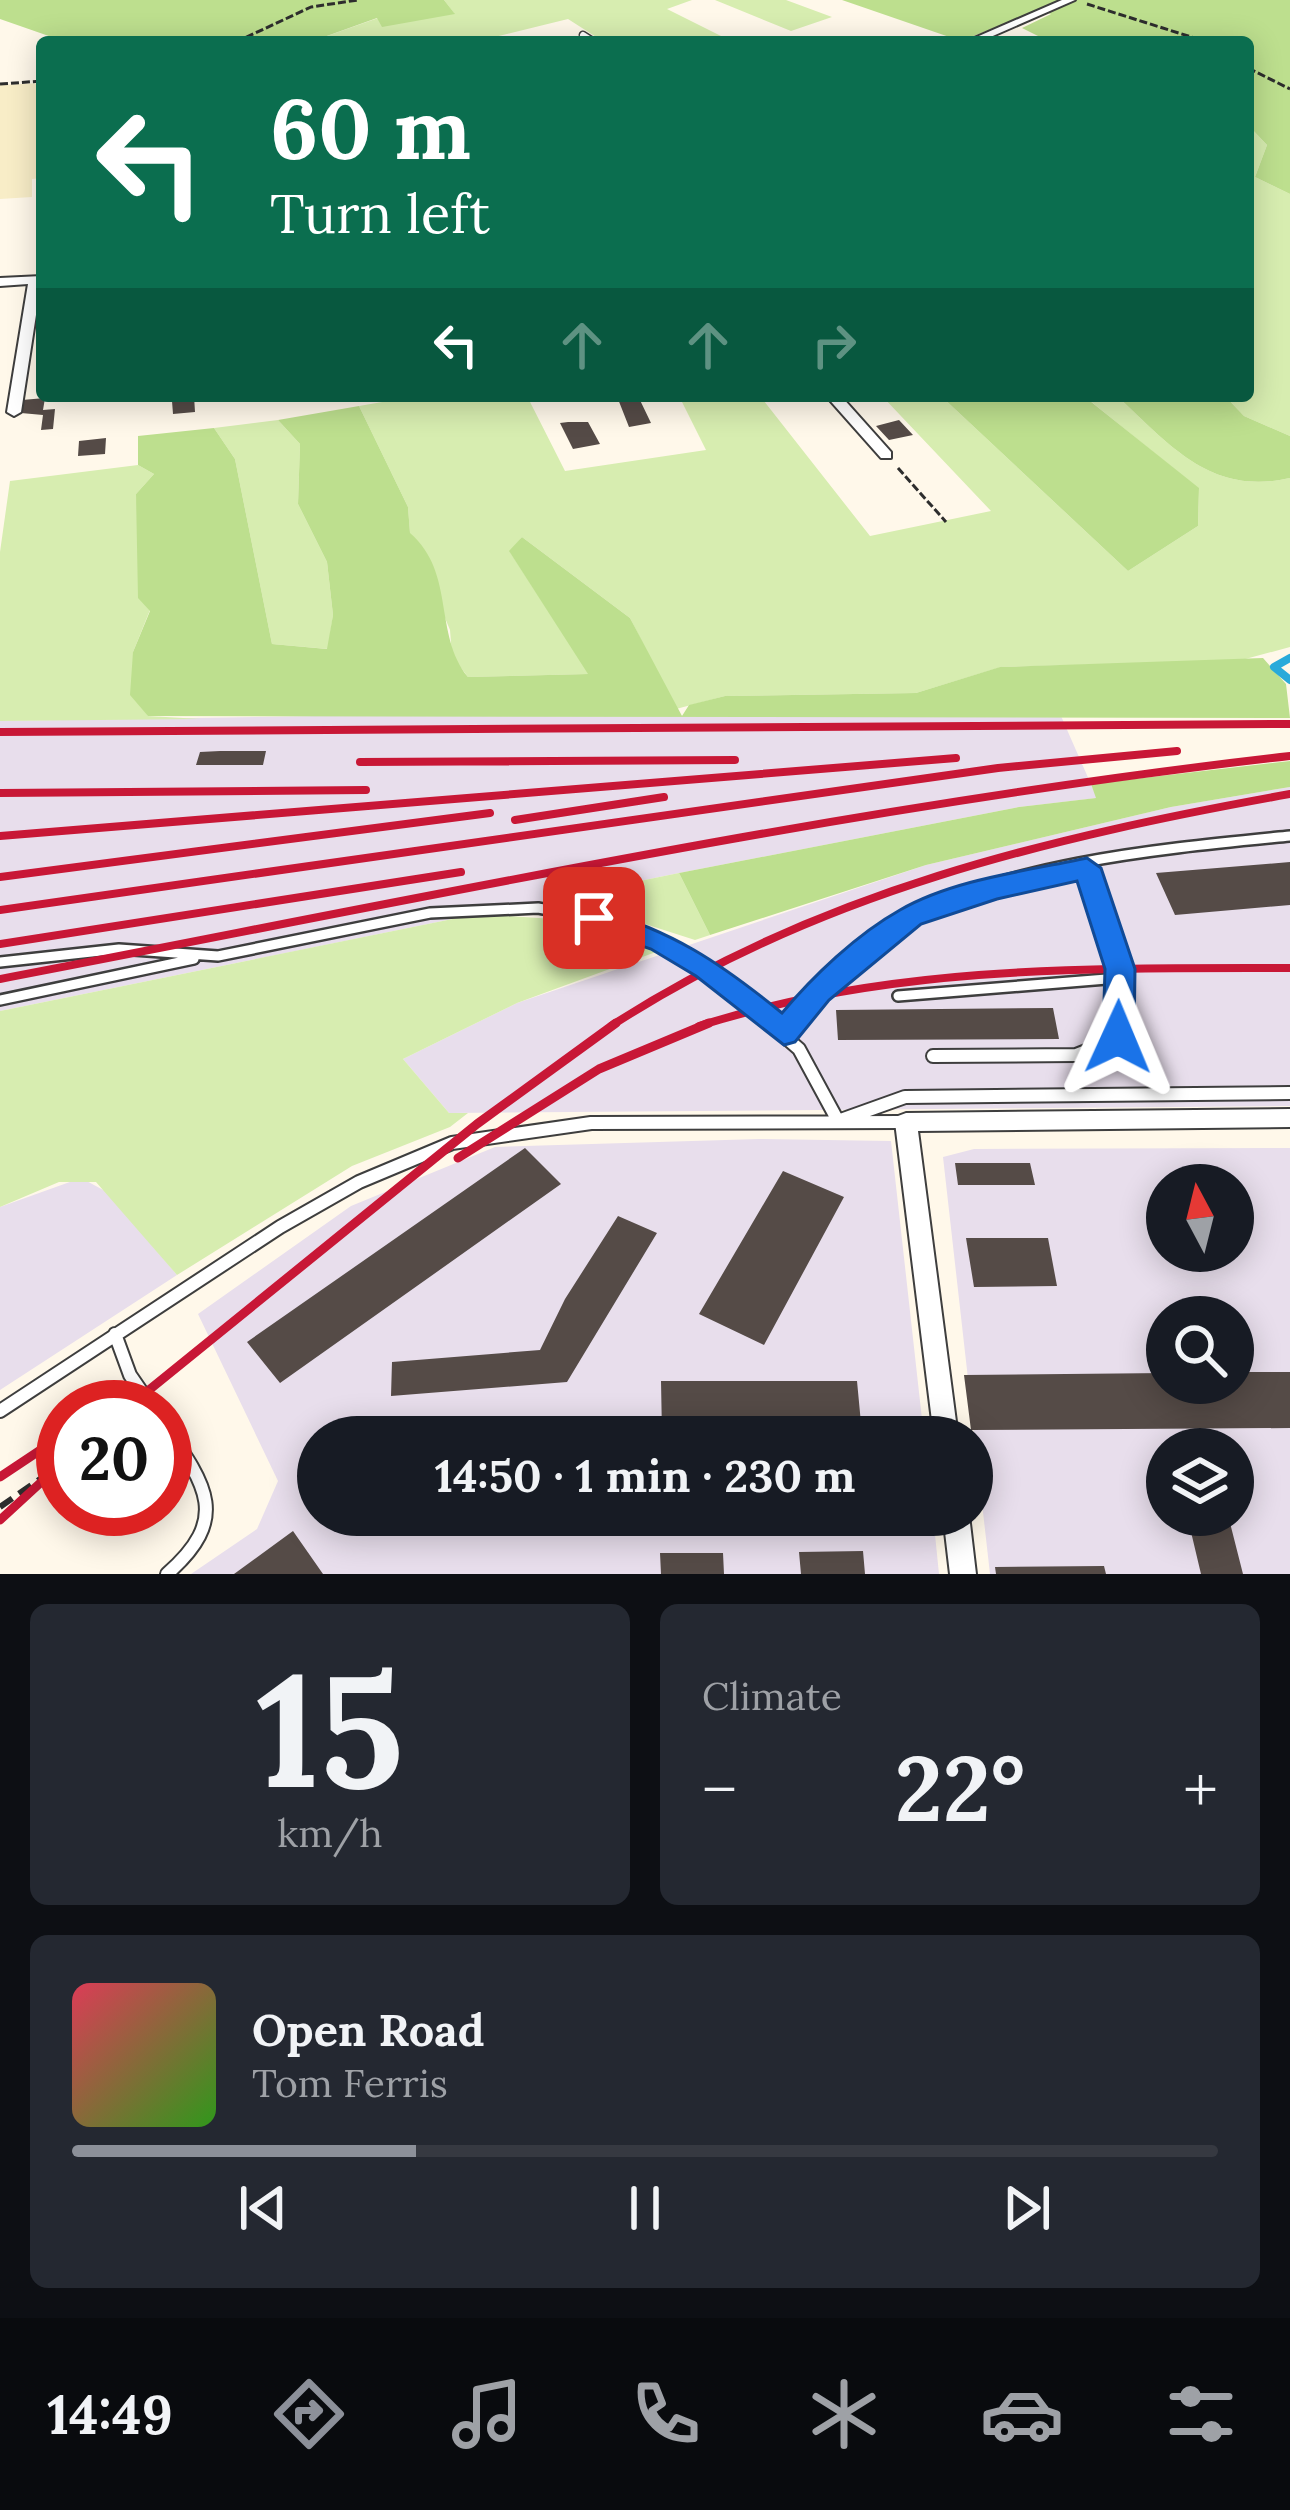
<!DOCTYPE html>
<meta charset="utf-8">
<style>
body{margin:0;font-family:Lora,serif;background:#242831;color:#f1f3f6;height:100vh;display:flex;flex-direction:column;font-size:45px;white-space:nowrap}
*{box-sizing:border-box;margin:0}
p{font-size:39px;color:#9ea1a6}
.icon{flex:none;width:66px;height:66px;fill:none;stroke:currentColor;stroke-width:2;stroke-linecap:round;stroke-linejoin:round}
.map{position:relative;height:1574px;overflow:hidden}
.side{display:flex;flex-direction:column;gap:30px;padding:30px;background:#0d0f14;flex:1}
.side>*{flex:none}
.banner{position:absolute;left:36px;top:36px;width:1218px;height:366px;border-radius:12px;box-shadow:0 6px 30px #0003;background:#0b6e4f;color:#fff;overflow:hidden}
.needle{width:78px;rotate:353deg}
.fabs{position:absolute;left:1146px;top:1164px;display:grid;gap:24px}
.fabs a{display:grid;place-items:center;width:108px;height:108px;border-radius:50%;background:#171b24;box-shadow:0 6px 30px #0003;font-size:60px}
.speed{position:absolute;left:36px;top:1380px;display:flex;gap:24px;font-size:60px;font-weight:700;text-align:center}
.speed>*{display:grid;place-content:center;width:156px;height:156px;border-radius:50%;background:#171b24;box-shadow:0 6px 30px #0003;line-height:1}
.speed .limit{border:18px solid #d22;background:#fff;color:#111}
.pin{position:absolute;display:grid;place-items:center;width:102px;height:102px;color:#fff;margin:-51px;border-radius:24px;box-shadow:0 6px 18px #0006}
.me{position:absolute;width:132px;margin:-66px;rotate:1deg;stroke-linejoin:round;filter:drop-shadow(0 0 9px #0008)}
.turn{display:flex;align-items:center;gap:42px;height:252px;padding:0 36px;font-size:54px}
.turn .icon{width:156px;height:156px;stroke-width:2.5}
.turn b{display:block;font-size:84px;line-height:102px}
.lanes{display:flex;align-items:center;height:114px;padding:0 36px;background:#0003;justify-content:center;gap:60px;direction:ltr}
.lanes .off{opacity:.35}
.big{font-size:90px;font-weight:700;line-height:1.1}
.side .tile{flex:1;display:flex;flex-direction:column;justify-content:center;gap:18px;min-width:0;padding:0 42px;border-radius:18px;background:#242831}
.side .dial{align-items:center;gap:0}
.dial b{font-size:156px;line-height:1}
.song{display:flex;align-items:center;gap:36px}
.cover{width:144px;height:144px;border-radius:18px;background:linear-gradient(135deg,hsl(350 70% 55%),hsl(110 70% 35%))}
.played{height:12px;border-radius:6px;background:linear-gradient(90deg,#8c9099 30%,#363941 30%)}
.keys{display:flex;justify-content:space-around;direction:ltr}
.heat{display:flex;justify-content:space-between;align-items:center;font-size:66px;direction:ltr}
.side .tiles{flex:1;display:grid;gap:30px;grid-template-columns:1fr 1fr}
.tile:last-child{grid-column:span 2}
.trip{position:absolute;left:297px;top:1416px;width:696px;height:120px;border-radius:60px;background:#171b24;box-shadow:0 6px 30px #0003;font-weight:700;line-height:120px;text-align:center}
.dock{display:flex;height:192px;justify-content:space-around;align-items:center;background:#090b0e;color:#9ea1a6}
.dock .icon{width:84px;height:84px}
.dock .selected{color:#8c9099}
.dock b{font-size:54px;color:#f1f3f6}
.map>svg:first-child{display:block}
.industrial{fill:#e8deec;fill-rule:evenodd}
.farmland{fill:#f8edc7}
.green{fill:#d7edb0}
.forest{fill:#bddf8e}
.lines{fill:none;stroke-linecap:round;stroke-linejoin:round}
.stream{stroke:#29aada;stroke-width:8}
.building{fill:#554b47}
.service-far2-casing{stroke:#3e3e3e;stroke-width:9}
.service-far1-casing{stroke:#3e3e3e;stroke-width:14}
.service-casing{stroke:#3e3e3e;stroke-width:16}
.minor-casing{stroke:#3e3e3e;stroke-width:4}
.path-far1{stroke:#2d2d2d;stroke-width:3;stroke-dasharray:8 3;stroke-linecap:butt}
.path{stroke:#2d2d2d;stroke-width:6;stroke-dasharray:15 8;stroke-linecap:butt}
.service-far2{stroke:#fff;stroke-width:6}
.service-far1{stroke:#fff;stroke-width:9}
.service{stroke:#fff;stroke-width:12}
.minor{fill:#fff;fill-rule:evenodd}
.rail-far1{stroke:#c81736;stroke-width:8}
.rail{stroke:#c81736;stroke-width:9}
.route{fill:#1a73e8;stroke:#114b97;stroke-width:3}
</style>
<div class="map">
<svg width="1290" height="1574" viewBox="0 0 1290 1574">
<rect width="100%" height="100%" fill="#fff8ea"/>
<path class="industrial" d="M375,715L1061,716L1097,798L1019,807L679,873L0,1011V721Z
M1290,787V1106L449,1113L403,1059L517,1003L926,865L1171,807Z
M759,1139L891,1141L924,1437H318V1515H933L939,1574H191L257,1529L278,1481L198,1314L351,1206L495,1147Z
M1290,1148V1574H990L943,1157L974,1149ZM1167,1185H1233V1251H1167ZM1167,1317H1233V1383H1167ZM1167,1449H1233V1515H1167Z
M81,1178L107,1192L177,1275L0,1390V1207Z"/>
<path class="farmland" d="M42,83V178L32,179V197L0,199V85Z"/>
<path class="green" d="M444,0H692L667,9L733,42H604L568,19L474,42H310L378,18L454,13Z
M715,0H786L832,17L791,31Z
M1248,125L1267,145L1255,177L1290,194V436L1244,416L1225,396H1248Z
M417,396H527L565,471L706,450L679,396H760L870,536L991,511L882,396H941L1128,571L1198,526L1199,489L1089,400L1117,396C1171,446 1211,496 1290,478V647L1238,661L1001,667L916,693L725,696L676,709L630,618L522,537L510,552L589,674L468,677L452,656L450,630L410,534L408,507L359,406Z
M278,420L300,444L298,504L327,562L333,615L328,649L272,644L235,459L214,428Z
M138,465L154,474L136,494L150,610L133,652L148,716L201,719L0,721V552L10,481Z
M679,873L710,935L695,940L561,897Z
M477,914L554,919L656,952L517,1003L403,1059L449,1113H468L450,1127L352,1166L177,1275L96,1182H59L0,1207V1011Z"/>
<path class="forest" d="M0,0H444L455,14L382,27L377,18L310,42H66L0,19Z
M842,0H1290V194L1255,177L1267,145L1248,125V42H1050L1022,28L1051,14L1039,10L961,41Z
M941,396H1100L1090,401L1199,488L1198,526L1128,571Z
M1117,396H1225L1244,416L1290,436V478C1211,496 1171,446 1117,396Z
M359,406L408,507L410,533C456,573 433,634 468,677L588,674L509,551L522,537L630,618L682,716L689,705L725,696L916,693L1000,667L1263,658L1286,684L1290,718L148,716L130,695L133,652L150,611L138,598L136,494L154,474L138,465V436L214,428L235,459L272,644L327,649L333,615L327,562L298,504L300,444L278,420Z
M1290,761V787L1171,807L926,865L710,935L679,873L1019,807L1096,798L1091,784Z"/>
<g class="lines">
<path class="stream" d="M1290,658L1274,667L1290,680"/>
</g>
<path class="building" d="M165,396H194L195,412L173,414L172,401L166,402Z
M638,396L651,423L629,427L618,399Z
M45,398L43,410L55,409L53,429L41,430L43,415L21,413L22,400Z
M899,420L913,435L889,440L876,426Z
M568,422H588L600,444L573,449L560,423Z
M106,438L105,454L78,456L79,441Z
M220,751H266L263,765H196L200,752Z
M1290,862V905L1175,915L1156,873Z
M1053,1008L1059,1039L838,1040L836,1010Z
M525,1148L561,1184L280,1383L247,1342Z
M955,1163H1030L1035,1185H958Z
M783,1171L844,1197L764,1345L699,1314Z
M618,1216L657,1233L567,1382L391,1396L392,1362L540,1350L565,1299Z
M966,1238H1048L1057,1286L974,1287Z
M1233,1372H1290V1428L971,1430L964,1375L1167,1373V1383H1233Z
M661,1381H857L862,1434H662Z
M691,1515H752L753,1535L692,1536Z
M1187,1515H1228L1243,1574H1201Z
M293,1531L323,1574H234Z
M863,1551L865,1574H801L799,1552Z
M660,1553H723L724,1574H661Z
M1104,1566L1106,1574H996L995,1567Z"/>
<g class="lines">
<defs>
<path id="service-far2" d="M583,35L594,42"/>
<path id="service-far1" d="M1087,869L1120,969L1119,1026
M0,962L119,949L218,956L430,913L538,908L594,918L661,941L707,968L773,1026
M898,996L1119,978
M0,1000L194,959
M790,1026C821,989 855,950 897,925C1002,862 1169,848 1290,836"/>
<path id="service" d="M769,1023L799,1049L838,1121L905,1097L1290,1093
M784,1033L792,1023
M933,1056L1076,1055L1119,1038V1023
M115,1334L130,1375L152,1407
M0,1411L280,1227L359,1182L452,1143L591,1123L902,1122
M165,1426C207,1486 230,1519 167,1574"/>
<path id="minor" d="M1062,0H1075L979,42H965Z
M42,276L21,412L14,416L7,412L28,284L0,286V278Z
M826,396H841L891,452V458H881Z
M1290,1109V1127L918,1131L958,1437H934L895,1122L898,1116L906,1113Z
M943,1515H969L976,1574H950Z"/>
</defs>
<use href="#service-far2" class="service-far2-casing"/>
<use href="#service-far1" class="service-far1-casing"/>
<use href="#service" class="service-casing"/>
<use href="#minor" class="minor-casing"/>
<path class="path-far1" d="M1087,4L1207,42
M236,42L311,7L358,0
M1248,68L1290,89
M0,84L42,81
M898,468L946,522"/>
<path class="path" d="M0,1507L63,1463"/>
<use href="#service-far2" class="service-far2"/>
<use href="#service-far1" class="service-far1"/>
<use href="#service" class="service"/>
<use href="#minor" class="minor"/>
<path class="rail-far1" d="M0,732L1290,724
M360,762L735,760
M0,793L366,790
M515,820L664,797
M0,836L956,758
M0,877L490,813
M0,910L998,768L1177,751
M0,944L461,872
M0,979C428,897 856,805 1290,756
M611,1026C817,892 1051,837 1290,794
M699,1026C892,965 1090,968 1290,968"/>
<path class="rail" d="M458,1158L599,1069L709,1023
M128,1407L477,1124L616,1023
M0,1477L63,1435
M0,1520L63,1462"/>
</g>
<path class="route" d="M1087,858L1101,868L1135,969L1134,1037L1118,1050L1103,1037L1105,969L1077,881L997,899L921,924L829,1000L795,1042L784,1045L696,976L651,949L583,926L579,918L594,908C674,932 718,961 782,1013C813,976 857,934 900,910C954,879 1027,871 1087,858Z"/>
</svg>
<div class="fabs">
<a><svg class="needle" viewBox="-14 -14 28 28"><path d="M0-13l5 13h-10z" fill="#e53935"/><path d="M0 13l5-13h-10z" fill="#9ea1a6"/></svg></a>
<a><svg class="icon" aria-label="search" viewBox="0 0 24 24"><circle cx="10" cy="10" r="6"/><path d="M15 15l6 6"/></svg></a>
<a><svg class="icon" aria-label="layers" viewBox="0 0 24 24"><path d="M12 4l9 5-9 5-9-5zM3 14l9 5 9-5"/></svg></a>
</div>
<div class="speed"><div class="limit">20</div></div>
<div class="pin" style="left:594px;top:918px;background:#d93025"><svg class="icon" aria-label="arrive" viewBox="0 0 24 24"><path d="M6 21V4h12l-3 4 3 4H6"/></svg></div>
<svg class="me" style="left:1118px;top:1037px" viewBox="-20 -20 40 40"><path d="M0-17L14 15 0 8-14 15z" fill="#1a73e8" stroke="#fff" stroke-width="4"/></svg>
<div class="trip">14:50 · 1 min · 230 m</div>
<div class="banner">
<div class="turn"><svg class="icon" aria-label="left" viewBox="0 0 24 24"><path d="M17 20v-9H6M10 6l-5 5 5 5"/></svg><div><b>60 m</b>Turn left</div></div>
<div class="lanes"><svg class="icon" aria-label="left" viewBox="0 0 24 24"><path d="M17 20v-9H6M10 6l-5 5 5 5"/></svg><svg class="icon off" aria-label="ahead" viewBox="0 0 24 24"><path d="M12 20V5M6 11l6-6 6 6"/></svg><svg class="icon off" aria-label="ahead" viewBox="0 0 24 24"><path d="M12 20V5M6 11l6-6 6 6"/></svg><svg class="icon off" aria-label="right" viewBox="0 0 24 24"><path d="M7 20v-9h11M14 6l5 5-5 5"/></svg></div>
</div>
</div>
<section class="side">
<div class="tiles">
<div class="tile dial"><b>15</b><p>km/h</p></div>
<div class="tile"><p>Climate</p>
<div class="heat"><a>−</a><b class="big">22°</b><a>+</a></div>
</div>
<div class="tile">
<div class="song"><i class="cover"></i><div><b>Open Road</b><p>Tom Ferris</p></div></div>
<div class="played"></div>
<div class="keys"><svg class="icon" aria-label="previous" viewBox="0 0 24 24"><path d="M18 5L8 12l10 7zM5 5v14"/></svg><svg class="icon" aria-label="pause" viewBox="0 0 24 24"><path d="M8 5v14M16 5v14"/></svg><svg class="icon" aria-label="next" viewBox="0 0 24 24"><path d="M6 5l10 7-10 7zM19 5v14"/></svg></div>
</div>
</div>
</section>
<nav class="dock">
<b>14:49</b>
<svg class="icon selected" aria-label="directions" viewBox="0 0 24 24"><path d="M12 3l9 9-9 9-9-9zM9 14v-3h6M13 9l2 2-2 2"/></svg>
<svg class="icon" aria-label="music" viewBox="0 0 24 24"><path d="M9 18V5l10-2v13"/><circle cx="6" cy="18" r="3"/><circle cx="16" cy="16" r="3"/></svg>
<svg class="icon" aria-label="phone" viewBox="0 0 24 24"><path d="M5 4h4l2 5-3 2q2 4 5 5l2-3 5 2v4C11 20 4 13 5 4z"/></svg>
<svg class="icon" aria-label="climate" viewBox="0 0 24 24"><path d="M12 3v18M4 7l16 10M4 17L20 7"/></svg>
<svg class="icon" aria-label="car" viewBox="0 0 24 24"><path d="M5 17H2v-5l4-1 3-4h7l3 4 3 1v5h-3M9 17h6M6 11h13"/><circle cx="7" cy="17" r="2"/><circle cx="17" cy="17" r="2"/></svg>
<svg class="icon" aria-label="filters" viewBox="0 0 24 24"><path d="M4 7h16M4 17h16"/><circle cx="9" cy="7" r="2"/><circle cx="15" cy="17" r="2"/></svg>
</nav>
